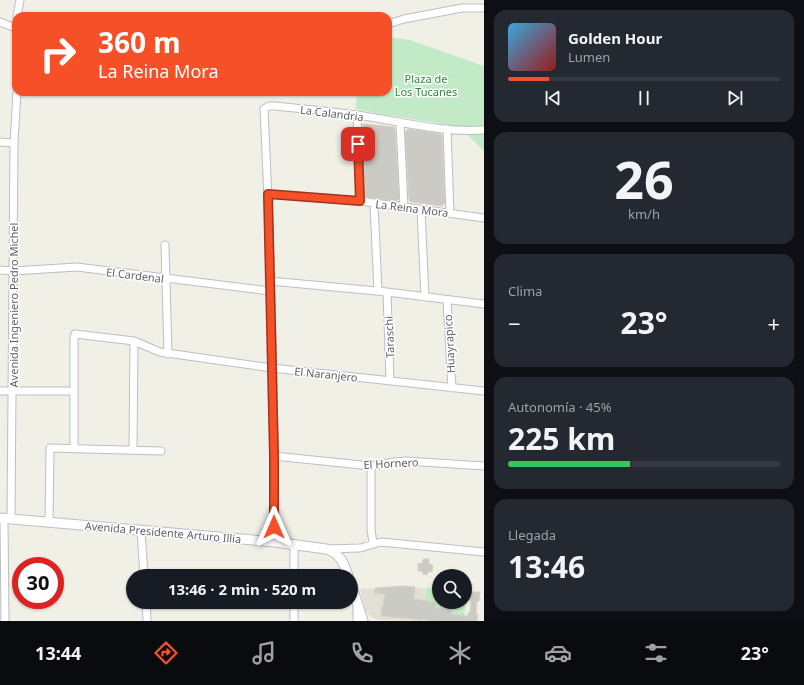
<!DOCTYPE html>
<html lang="es">
<meta charset="utf-8">
<style>
body{margin:0;font-family:"Noto Sans",sans-serif;background:#242831;color:#f1f3f6;height:100vh;display:flex;flex-direction:column;font-size:15px;white-space:nowrap}
*{box-sizing:border-box;margin:0}
p{font-size:13px;color:#9ea1a6}
.icon{flex:none;width:22px;height:22px;fill:none;stroke:currentColor;stroke-width:2;stroke-linecap:round;stroke-linejoin:round}
.map{position:relative;flex:1;overflow:hidden}
.details{display:flex;flex-direction:column;gap:10px;padding:10px;background:#0d0f14;width:320px}
.details>*{flex:none}
.banner{position:absolute;left:12px;top:12px;width:380px;height:84px;border-radius:12px;box-shadow:0 1px 3px #0004;background:#f65028;color:#fff;overflow:hidden}
.fabs{position:absolute;left:432px;top:569px;display:grid;gap:8px}
.fabs a{display:grid;place-items:center;width:40px;height:40px;border-radius:50%;background:#171b24;box-shadow:0 1px 3px #0004;font-size:20px}
.speed{position:absolute;left:12px;top:557px;display:flex;gap:8px;font-size:20px;font-weight:700;text-align:center}
.speed>*{display:grid;place-content:center;width:52px;height:52px;border-radius:50%;background:#171b24;box-shadow:0 1px 3px #0004;line-height:1}
.speed .limit{border:6px solid #d22;background:#fff;color:#111}
.pin{position:absolute;display:grid;place-items:center;width:34px;height:34px;color:#fff;margin:-17px;border-radius:8px;box-shadow:0 2px 6px #0006}
.me{position:absolute;width:44px;margin:-22px;rotate:0deg;stroke-linejoin:round;filter:drop-shadow(0 0 3px #0008)}
.turn{display:flex;align-items:center;gap:14px;height:84px;padding:0 20px;font-size:18px}
.turn .icon{width:52px;height:52px;stroke-width:2.5}
.turn b{display:block;font-size:28px;line-height:34px}
.big{font-size:30px;font-weight:700;line-height:1.1}
.details .widget{flex:1;display:flex;flex-direction:column;justify-content:center;gap:6px;min-width:0;padding:0 14px;border-radius:12px;background:#242831}
.details .dial{align-items:center;gap:0}
.dial b{font-size:52px;line-height:1}
.song{display:flex;align-items:center;gap:12px}
.cover{width:48px;height:48px;border-radius:6px;background:linear-gradient(135deg,hsl(200 70% 55%),hsl(0 70% 35%))}
.played{height:4px;border-radius:2px;background:linear-gradient(90deg,#f65028 15%,#363941 15%)}
.keys{display:flex;justify-content:space-around;direction:ltr}
.heat{display:flex;justify-content:space-between;align-items:center;font-size:22px;direction:ltr}
.charge{height:6px;border-radius:3px;background:linear-gradient(90deg,#34c759 45%,#363941 0)}
.trip{position:absolute;left:126px;top:569px;width:232px;height:40px;border-radius:20px;background:#171b24;box-shadow:0 1px 3px #0004;font-weight:700;line-height:40px;text-align:center}
.dock{display:flex;height:64px;justify-content:space-around;align-items:center;background:#090b0e;color:#9ea1a6}
.dock .icon{width:28px;height:28px}
.dock .on{color:#f65028}
.dock b{font-size:18px;color:#f1f3f6}
main{display:flex;flex:1;min-height:0}
.map>svg:first-child{display:block}
.education{fill:#e1e0d5}
.green{fill:#c2eac7}
.building{fill:#cccac4;stroke:#d7d3c4}
.lines{fill:none;stroke-linecap:round;stroke-linejoin:round}
.minor-casing{stroke:#bbbec3;stroke-width:9}
.tertiary-casing{stroke:#bbbec3;stroke-width:11}
.minor{stroke:#fff;stroke-width:7}
.tertiary{stroke:#fff;stroke-width:9}
.route-casing{stroke:#a0341a;stroke-width:10}
.route{stroke:#f65028;stroke-width:7}
.labels{text-anchor:middle;dominant-baseline:central;stroke-width:3;stroke-linejoin:round;paint-order:stroke}
.park-label{font-size:11px;fill:#2f863d;stroke:#fff}
.street-label{font-size:11px;fill:#5e6168;stroke:#fff}
</style>
<main>
<div class="map">
<svg width="484" height="621" viewBox="0 0 484 621">
<rect width="100%" height="100%" fill="#f1f0e7"/>
<path class="education" d="M404,586L425,589L422,621L378,620L371,617L366,611L360,589Z"/>
<path class="green" d="M388,37L410,40L484,66V151L469,136L449,125L386,115L356,109L357,92H388Z
M426,587L439,590V602H465V592H466L464,621H450L452,610H435V602L427,601L423,610Z"/>
<path class="building" d="M363,124L394,127L395,129L399,199L397,201L365,197Z
M408,129L440,134L442,135L445,203L442,206L411,202L409,200L405,132Z
M423,559H429V564L433,565L432,572H428L427,575L423,574L422,571H418V563L422,564Z
M404,586L415,587L414,599L436,602L435,608L452,609L451,614L468,616V613H470L471,600H465L466,592H480L479,601H477L476,614H478L477,621H436L381,616L382,606H383L385,594L374,593L375,588Z"/>
<g class="lines">
<defs>
<path id="minor" d="M17,16L20,0
M0,22L16,28
M388,24L404,19L462,8H484
M357,115L360,201
M400,123L404,207
M447,129L450,213
M0,142L14,143
M268,194L360,201L484,218
M374,204L378,291
M421,210L425,297
M165,245L168,354
M0,270L13,271L77,267L270,291
M270,281L387,292L484,304
M387,292L390,381
M447,300L452,388
M0,391H74
M74,449V338L75,334L134,341L160,352L272,368L484,391
M133,450L134,341
M274,456L371,466L394,462L407,461L484,466
M371,466V529L373,543
M4,518L5,621
M11,518L14,143L17,92
M49,522L50,448L161,451
M141,530L144,576
M275,542C274,397 271,253 264,109L269,106H275C302,109 330,111 357,115C399,121 441,133 484,130
M294,544V576
M328,549L360,548L381,542L484,552
M146,602L147,621
M294,602V621
M357,607V621"/>
<path id="tertiary" d="M0,518L275,542L326,549C340,553 344,563 348,576
M351,584L363,621"/>
</defs>
<use href="#minor" class="minor-casing"/>
<use href="#tertiary" class="tertiary-casing"/>
<use href="#minor" class="minor"/>
<use href="#tertiary" class="tertiary"/>
</g>
<g class="lines">
<defs>
<path id="route" d="M274,527V456L268,194L360,201L358,144"/>
</defs>
<use href="#route" class="route-casing"/>
<use href="#route" class="route"/>
</g>
<g class="labels">
<g class="park-label">
<text x="426" y="78">Plaza de<tspan x="426" dy="13">Los Tucanes</tspan></text>
</g>
<g class="street-label">
<text transform="translate(332 113) rotate(7)">La Calandria</text>
<text transform="translate(412 208) rotate(7)">La Reina Mora</text>
<text transform="translate(135 275) rotate(7)">El Cardenal</text>
<text transform="translate(13 305) rotate(-90)">Avenida Ingeniero Pedro Michel</text>
<text transform="translate(389 337) rotate(-92)">Taraschi</text>
<text transform="translate(449 344) rotate(-93)">Huayrapico</text>
<text transform="translate(326 374) rotate(6)">El Naranjero</text>
<text transform="translate(391 463) rotate(-3)">El Hornero</text>
<text transform="translate(163 532) rotate(5)">Avenida Presidente Arturo Illia</text>
</g>
</g>
</svg>
<div class="fabs">
<a><svg class="icon" aria-label="search" viewBox="0 0 24 24"><circle cx="10" cy="10" r="6"/><path d="M15 15l6 6"/></svg></a>
</div>
<div class="speed"><div class="limit">30</div></div>
<div class="pin" style="left:358px;top:144px;background:#d93025"><svg class="icon" aria-label="arrive" viewBox="0 0 24 24"><path d="M6 21V4h12l-3 4 3 4H6"/></svg></div>
<svg class="me" style="left:274px;top:527px" viewBox="-20 -20 40 40"><path d="M0-17L14 15 0 8-14 15z" fill="#f65028" stroke="#fff" stroke-width="4"/></svg>
<div class="trip">13:46 · 2 min · 520 m</div>
<div class="banner">
<div class="turn"><svg class="icon" aria-label="right" viewBox="0 0 24 24"><path d="M7 20v-9h11M14 6l5 5-5 5"/></svg><div><b>360 m</b>La Reina Mora</div></div>
</div>
</div>
<section class="details">
<div class="widget">
<div class="song"><i class="cover"></i><div><b>Golden Hour</b><p>Lumen</p></div></div>
<div class="played"></div>
<div class="keys"><svg class="icon" aria-label="previous" viewBox="0 0 24 24"><path d="M18 5L8 12l10 7zM5 5v14"/></svg><svg class="icon" aria-label="pause" viewBox="0 0 24 24"><path d="M8 5v14M16 5v14"/></svg><svg class="icon" aria-label="next" viewBox="0 0 24 24"><path d="M6 5l10 7-10 7zM19 5v14"/></svg></div>
</div>
<div class="widget dial"><b>26</b><p>km/h</p></div>
<div class="widget"><p>Clima</p>
<div class="heat"><a>−</a><b class="big">23°</b><a>+</a></div>
</div>
<div class="widget"><p>Autonomía · 45%</p><b class="big">225 km</b><div class="charge"></div></div>
<div class="widget"><p>Llegada</p><b class="big">13:46</b></div>
</section>
</main>
<nav class="dock">
<b>13:44</b>
<svg class="icon on" aria-label="directions" viewBox="0 0 24 24"><path d="M12 3l9 9-9 9-9-9zM9 14v-3h6M13 9l2 2-2 2"/></svg>
<svg class="icon" aria-label="music" viewBox="0 0 24 24"><path d="M9 18V5l10-2v13"/><circle cx="6" cy="18" r="3"/><circle cx="16" cy="16" r="3"/></svg>
<svg class="icon" aria-label="phone" viewBox="0 0 24 24"><path d="M5 4h4l2 5-3 2q2 4 5 5l2-3 5 2v4C11 20 4 13 5 4z"/></svg>
<svg class="icon" aria-label="climate" viewBox="0 0 24 24"><path d="M12 3v18M4 7l16 10M4 17L20 7"/></svg>
<svg class="icon" aria-label="car" viewBox="0 0 24 24"><path d="M5 17H2v-5l4-1 3-4h7l3 4 3 1v5h-3M9 17h6M6 11h13"/><circle cx="7" cy="17" r="2"/><circle cx="17" cy="17" r="2"/></svg>
<svg class="icon" aria-label="filters" viewBox="0 0 24 24"><path d="M4 7h16M4 17h16"/><circle cx="9" cy="7" r="2"/><circle cx="15" cy="17" r="2"/></svg>
<b>23°</b>
</nav>
